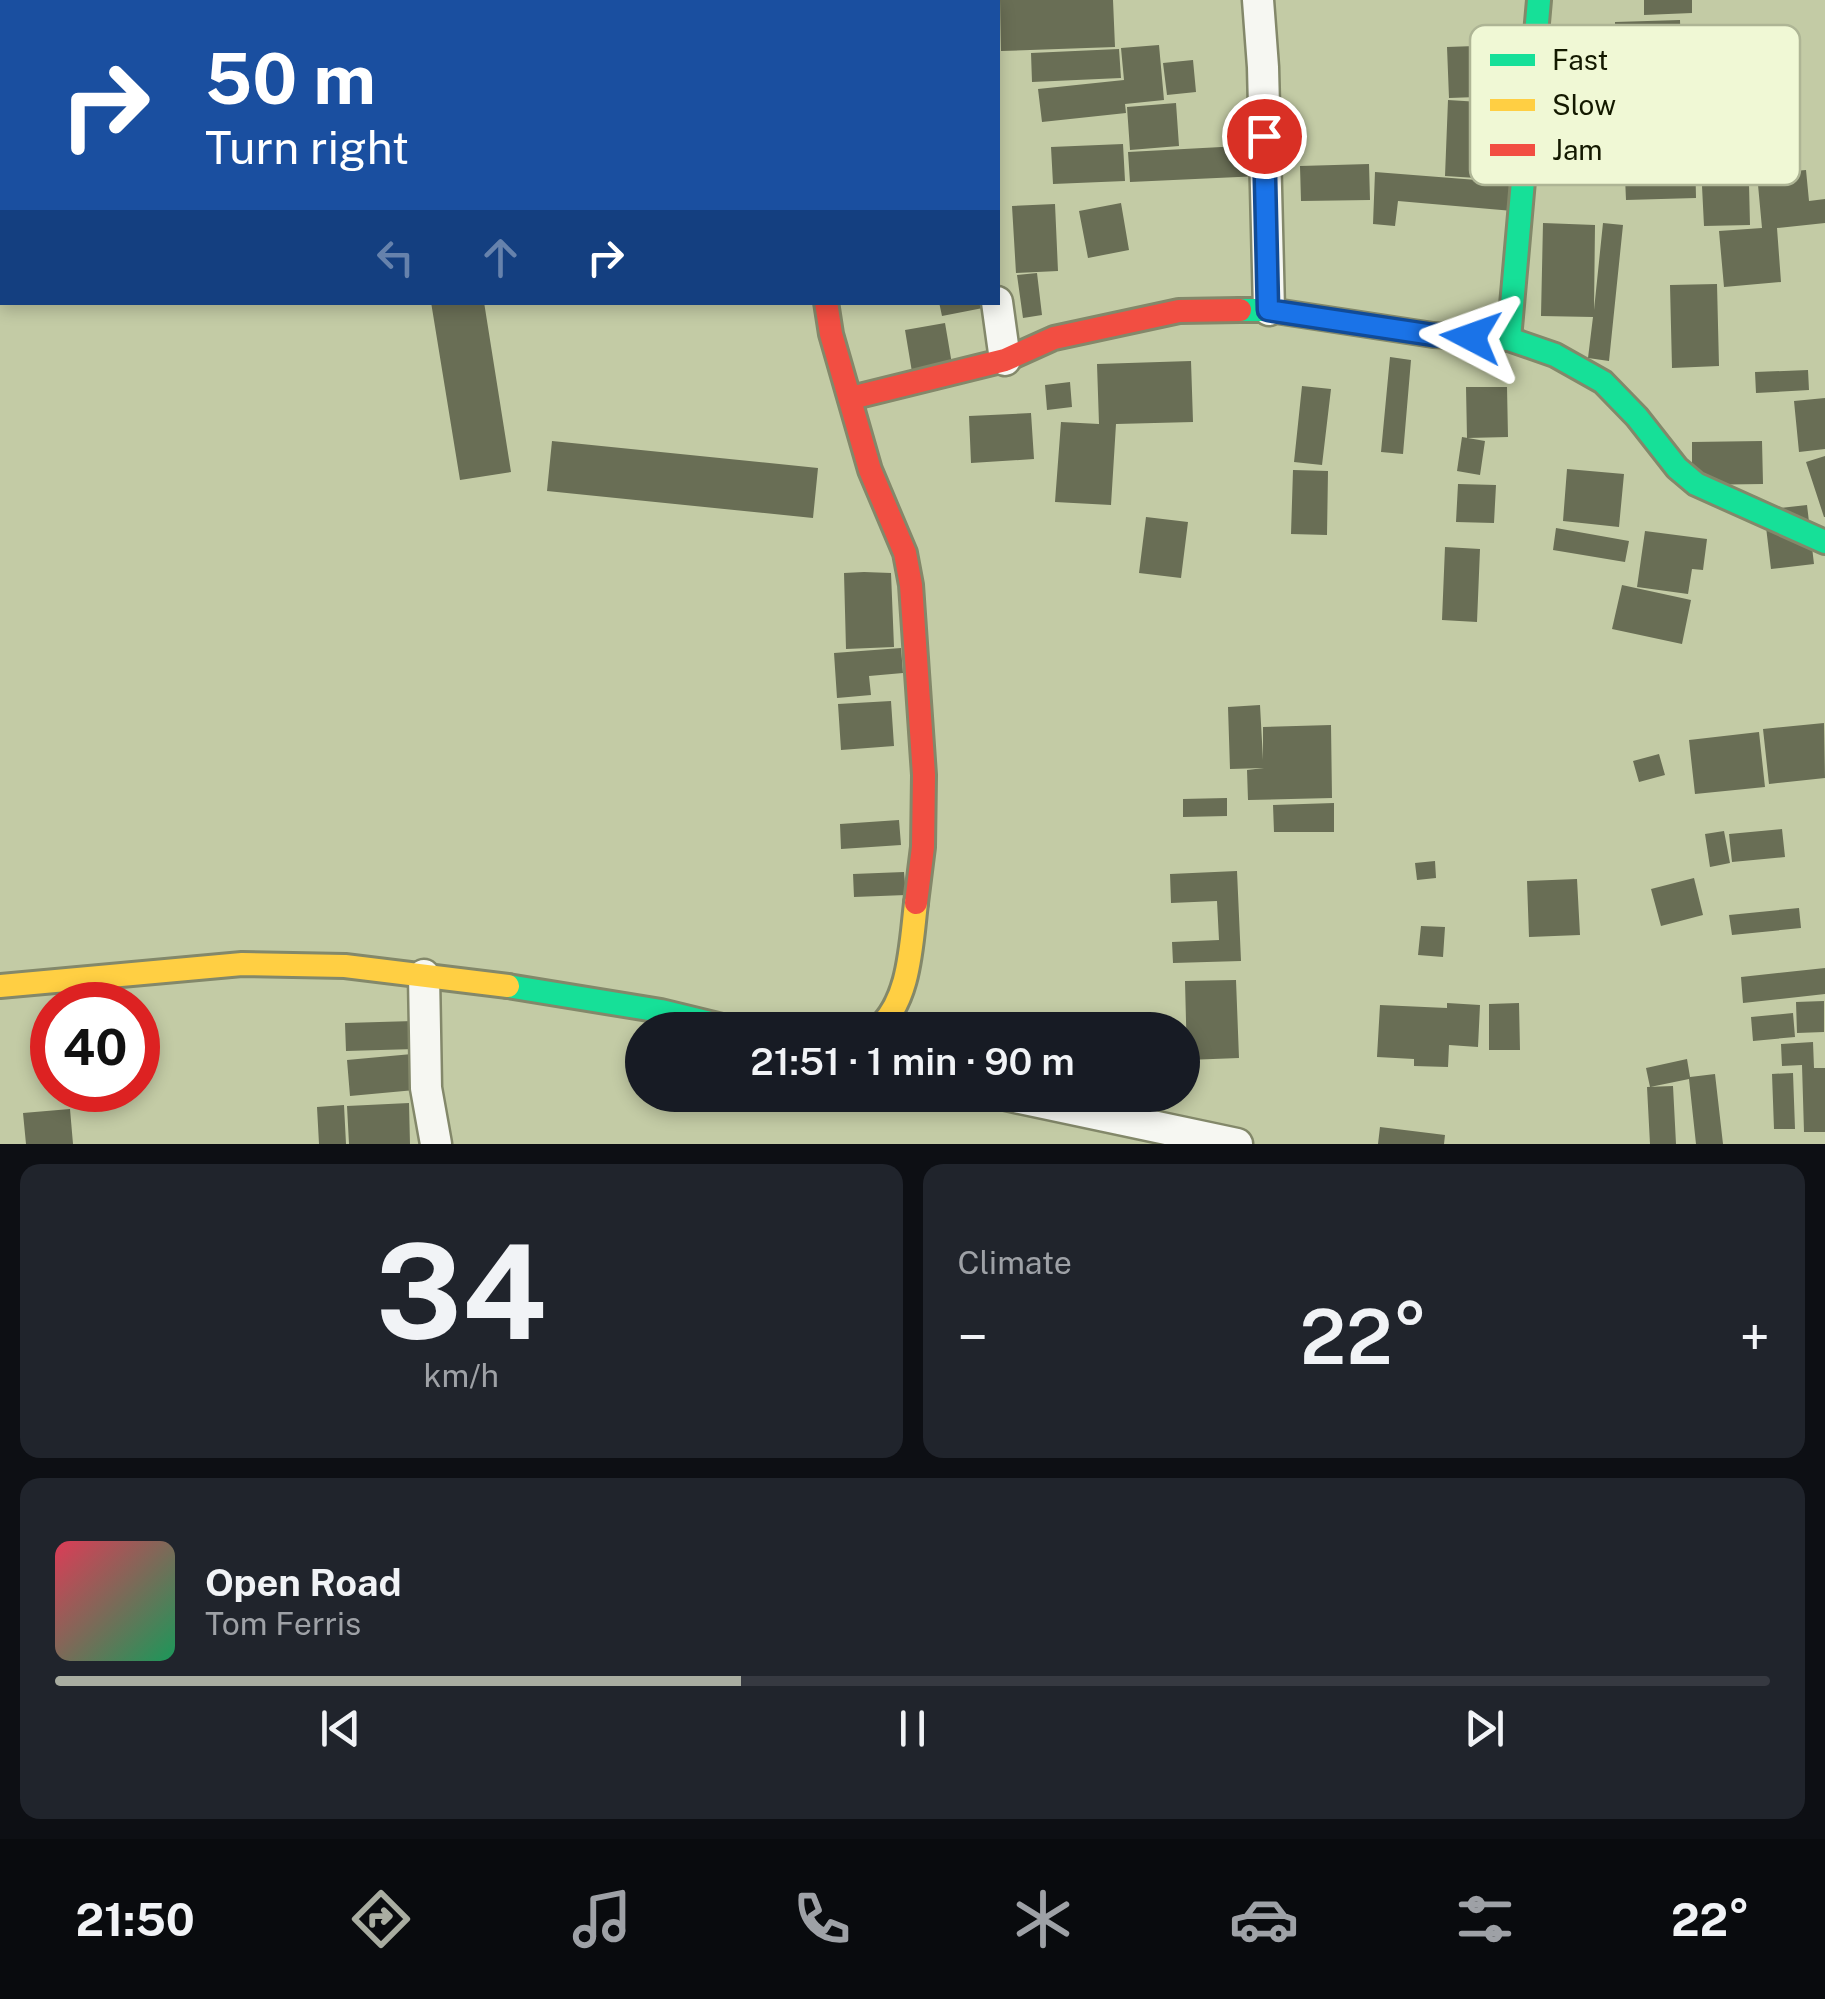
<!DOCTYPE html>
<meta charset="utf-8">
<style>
body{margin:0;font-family:"Public Sans",sans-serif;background:#20242c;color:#f1f3f6;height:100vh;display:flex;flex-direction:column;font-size:38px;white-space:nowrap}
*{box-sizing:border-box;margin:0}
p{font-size:32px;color:#9ea1a6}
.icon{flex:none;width:55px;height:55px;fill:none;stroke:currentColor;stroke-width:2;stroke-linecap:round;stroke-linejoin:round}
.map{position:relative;height:1144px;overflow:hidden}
.side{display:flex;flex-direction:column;gap:20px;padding:20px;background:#0d0f14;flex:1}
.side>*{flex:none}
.guide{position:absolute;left:0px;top:0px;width:1000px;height:305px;box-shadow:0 5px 15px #0003;background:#1a4fa0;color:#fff;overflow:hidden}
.speed{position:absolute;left:30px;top:982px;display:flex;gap:20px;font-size:50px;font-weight:700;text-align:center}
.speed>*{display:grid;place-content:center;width:130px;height:130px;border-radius:50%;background:#171b24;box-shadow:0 5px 15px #0003;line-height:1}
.speed .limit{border:15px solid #d22;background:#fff;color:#111}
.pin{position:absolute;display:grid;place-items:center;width:85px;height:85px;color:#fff;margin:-42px;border:5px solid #fff;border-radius:50%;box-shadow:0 2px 10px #0007}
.me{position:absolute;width:110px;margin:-55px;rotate:274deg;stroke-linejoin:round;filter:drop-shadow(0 0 8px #0008)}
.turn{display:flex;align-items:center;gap:35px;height:210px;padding:0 40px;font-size:45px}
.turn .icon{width:130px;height:130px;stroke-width:2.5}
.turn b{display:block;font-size:70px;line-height:85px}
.lanes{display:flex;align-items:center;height:95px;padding:0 40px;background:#0003;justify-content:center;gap:50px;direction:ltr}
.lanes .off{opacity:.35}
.big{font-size:75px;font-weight:600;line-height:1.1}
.side .tile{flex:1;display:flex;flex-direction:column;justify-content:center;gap:15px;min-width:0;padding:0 35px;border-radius:20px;background:#20242c}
.side .dial{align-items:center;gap:0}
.dial b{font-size:130px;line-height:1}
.song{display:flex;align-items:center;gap:30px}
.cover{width:120px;height:120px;border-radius:15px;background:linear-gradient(135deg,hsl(350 70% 55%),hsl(150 70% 35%))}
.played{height:10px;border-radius:5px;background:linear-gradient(90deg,#a9ada1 40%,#363941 40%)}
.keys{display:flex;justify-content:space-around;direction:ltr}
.heat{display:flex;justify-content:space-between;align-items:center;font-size:55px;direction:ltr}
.side .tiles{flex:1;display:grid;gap:20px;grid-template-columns:1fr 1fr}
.tile:last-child{grid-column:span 2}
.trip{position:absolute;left:625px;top:1012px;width:575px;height:100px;border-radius:50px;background:#171b24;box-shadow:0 5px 15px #0003;font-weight:600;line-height:100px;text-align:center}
.tab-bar{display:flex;height:160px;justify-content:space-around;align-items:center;background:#090b0e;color:#9ea1a6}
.tab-bar .icon{width:70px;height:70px}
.tab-bar .on{color:#a9ada1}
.tab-bar b{font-size:45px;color:#f1f3f6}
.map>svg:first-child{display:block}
.building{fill:#696e55}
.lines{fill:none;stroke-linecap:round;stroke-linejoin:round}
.street-casing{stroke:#83886a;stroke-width:35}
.fast-casing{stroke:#83886a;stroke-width:28}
.slow-casing{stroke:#83886a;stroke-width:28}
.jam-casing{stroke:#83886a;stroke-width:28}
.street{stroke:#f6f7f2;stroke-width:30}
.fast{stroke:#16e098;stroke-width:22}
.slow{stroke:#ffcf43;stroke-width:22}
.jam{stroke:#f24e42;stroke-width:22}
.route-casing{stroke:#114b97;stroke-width:25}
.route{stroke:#1a73e8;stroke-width:18}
.key{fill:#f0f8d5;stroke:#aeb595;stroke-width:2.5}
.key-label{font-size:28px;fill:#141900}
</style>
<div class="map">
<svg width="1825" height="1144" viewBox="0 0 1825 1144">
<rect width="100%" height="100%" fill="#c3cba5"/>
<path class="building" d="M1000,0H1113L1115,47L1001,51Z
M1644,0H1692V13L1644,15Z
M1680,20L1682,80L1608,82L1607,46L1615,45V22Z
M1159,45L1164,100L1125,104L1126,113L1042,122L1038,89L1124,80L1121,48Z
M1475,46L1477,97L1449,98L1447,47Z
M1119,49L1121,78L1032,82L1031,53Z
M1193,60L1196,92L1167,95L1163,63Z
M1448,100L1480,102L1476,178L1445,176Z
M1176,103L1179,146L1130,150L1127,107Z
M1123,144L1125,181L1053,184L1051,147Z
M1259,145L1260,176L1130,182L1128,152Z
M1695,152L1696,198L1626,200L1624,154Z
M1369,164L1370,200L1301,201L1300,166Z
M1806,170L1809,201L1825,199V223L1777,228L1781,282L1724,287L1719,231L1762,228L1757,174Z
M1375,172L1515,183L1513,211L1398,201L1395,226L1373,224Z
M1749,184L1750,225L1704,226L1702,186Z
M1121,203L1129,250L1088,258L1079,211Z
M1055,204L1058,271L1016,273L1012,206Z
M1543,223L1595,225L1594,310L1603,223L1623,225L1609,361L1588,358L1593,317L1541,316Z
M1037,273L1042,315L1023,318L1017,275Z
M1717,284L1719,366L1672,368L1670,285Z
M431,302H484L511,472L460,480Z
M939,302H987L988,307L942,316Z
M945,323L954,376L914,384L905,330Z
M1390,357L1411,360L1403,454L1381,452Z
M1191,361L1193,422L1116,424L1111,505L1055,502L1061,422L1099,424L1097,364Z
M1808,370L1809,390L1756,393L1755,372Z
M1070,382L1072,407L1047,410L1045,385Z
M1302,386L1331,389L1322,465L1294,462Z
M1466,387H1507L1508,437L1467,438Z
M1825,398V449L1799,452L1794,401Z
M1031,413L1034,459L971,463L969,416Z
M1462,437L1485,441L1480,475L1457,471Z
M552,441L818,468L813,518L547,491Z
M1762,441L1763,484L1692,485V442Z
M1825,456V517H1824L1806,462Z
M1567,469L1624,474L1619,527L1563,521Z
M1293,470L1328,471L1327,535L1291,534Z
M1458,484L1496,485L1494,523L1456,522Z
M1807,505L1814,564L1771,569L1764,510Z
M1146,517L1188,522L1181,578L1139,573Z
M1556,528L1629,541L1625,562L1553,550Z
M1645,531L1707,539L1703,570L1692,569L1688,594L1637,587Z
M1445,547L1480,549L1477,622L1442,620Z
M864,572L891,573L894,647L846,649L844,573Z
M1622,585L1691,600L1682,644L1612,629Z
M901,648L903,673L869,676L871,695L837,698L834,653Z
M891,701L894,746L841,750L838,704Z
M1260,705L1263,760V727L1331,725L1332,798L1248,800L1247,770L1264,768L1230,769L1228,707Z
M1824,723L1825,778L1769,784L1763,729Z
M1759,732L1765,787L1695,794L1689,740Z
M1659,754L1665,775L1639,782L1633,761Z
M1227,798V816L1183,817V799Z
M1334,803V832H1274L1273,805Z
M899,820L901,845L841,849L840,824Z
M1782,829L1785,857L1732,862L1729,834Z
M1724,831L1730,863L1710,867L1705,834Z
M1435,861L1436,878L1417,880L1415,863Z
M1237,871L1241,961L1173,963L1172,942L1219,940L1217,901L1171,903L1170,874Z
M904,872L906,895L854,897L853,874Z
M1694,878L1703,915L1661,926L1651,889Z
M1577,879L1580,935L1529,937L1527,881Z
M1799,908L1801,928L1732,935L1729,915Z
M1421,926L1445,927L1443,957L1418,955Z
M1825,968V994L1743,1003L1741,977Z
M1236,980L1239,1058L1187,1060L1185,981Z
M1824,1001V1032L1797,1033L1796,1002Z
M1447,1003L1480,1005L1478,1047L1449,1045L1448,1067L1414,1066V1059L1377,1057L1380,1005L1447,1008Z
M1519,1003L1520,1050H1489V1004Z
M1793,1013L1795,1037L1753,1041L1751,1017Z
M414,1021L415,1049L346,1051L345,1023Z
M1813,1042L1814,1068H1825V1132H1804L1802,1065L1782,1066L1781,1044Z
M412,1054L415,1090L350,1096L347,1060Z
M1687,1059L1690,1077L1715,1074L1723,1144H1696L1689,1079L1650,1087L1646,1068Z
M1793,1073L1795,1129H1774L1772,1074Z
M1673,1086L1676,1144H1650L1647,1087Z
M409,1103L410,1144H349L347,1106Z
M344,1105L346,1144H319L317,1107Z
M70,1109L73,1144H26L23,1113Z
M1380,1127L1445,1135L1444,1144H1378Z"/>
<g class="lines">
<defs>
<path id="street" d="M757,0L758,2
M960,0V2
M1258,0L1263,67L1269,310
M997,302L1005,360
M424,975L426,1088L436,1144
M1006,1095L1237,1144"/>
<path id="fast" d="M1240,310H1269L1433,335L1509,339L1555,355L1603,382L1637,417L1677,468L1696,484L1825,542
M1509,339L1539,0
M508,986L661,1011L739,1030"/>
<path id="slow" d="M0,986L242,964L345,966L508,986
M876,1030C910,1002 911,945 916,903"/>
<path id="jam" d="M826,302L831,334L870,470L905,553L911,585L924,775L923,847L916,903
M851,398L1005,360L1054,338L1179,311L1240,310"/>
</defs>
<use href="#street" class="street-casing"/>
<use href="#fast" class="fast-casing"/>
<use href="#slow" class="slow-casing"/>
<use href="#jam" class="jam-casing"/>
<use href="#street" class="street"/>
<use href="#fast" class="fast"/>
<use href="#slow" class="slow"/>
<use href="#jam" class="jam"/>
</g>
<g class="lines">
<defs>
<path id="route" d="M1264,136L1268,310L1433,335L1471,337"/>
</defs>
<use href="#route" class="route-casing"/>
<use href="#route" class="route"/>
</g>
<rect x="1470" y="25" width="330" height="160" rx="15" class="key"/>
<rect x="1490" y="54" width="45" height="12" fill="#16e098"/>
<rect x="1490" y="99" width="45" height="12" fill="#ffcf43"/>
<rect x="1490" y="144" width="45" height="12" fill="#f24e42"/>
<g class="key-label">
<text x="1552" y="70">Fast</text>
<text x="1552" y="115">Slow</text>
<text x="1552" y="160">Jam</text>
</g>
</svg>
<div class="speed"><div class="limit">40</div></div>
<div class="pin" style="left:1264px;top:136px;background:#d93025"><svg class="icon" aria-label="arrive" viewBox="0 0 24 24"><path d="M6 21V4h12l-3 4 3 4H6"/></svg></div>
<svg class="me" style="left:1471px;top:337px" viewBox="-20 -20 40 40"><path d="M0-17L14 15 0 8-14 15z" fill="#1a73e8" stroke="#fff" stroke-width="4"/></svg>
<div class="trip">21:51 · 1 min · 90 m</div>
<div class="guide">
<div class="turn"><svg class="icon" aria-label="right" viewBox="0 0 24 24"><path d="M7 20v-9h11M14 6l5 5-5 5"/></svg><div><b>50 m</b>Turn right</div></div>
<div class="lanes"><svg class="icon off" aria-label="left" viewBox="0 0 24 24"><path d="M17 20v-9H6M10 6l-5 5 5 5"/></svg><svg class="icon off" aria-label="ahead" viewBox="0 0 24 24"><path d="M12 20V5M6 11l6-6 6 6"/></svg><svg class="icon" aria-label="right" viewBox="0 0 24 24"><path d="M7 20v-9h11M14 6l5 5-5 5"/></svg></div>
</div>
</div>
<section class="side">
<div class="tiles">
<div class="tile dial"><b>34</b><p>km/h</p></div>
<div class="tile"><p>Climate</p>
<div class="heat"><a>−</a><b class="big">22°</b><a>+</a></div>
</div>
<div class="tile">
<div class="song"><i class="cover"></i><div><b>Open Road</b><p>Tom Ferris</p></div></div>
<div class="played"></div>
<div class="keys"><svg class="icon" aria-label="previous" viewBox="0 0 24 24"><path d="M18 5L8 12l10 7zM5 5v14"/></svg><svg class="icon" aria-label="pause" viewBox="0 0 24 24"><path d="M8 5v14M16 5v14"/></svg><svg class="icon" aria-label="next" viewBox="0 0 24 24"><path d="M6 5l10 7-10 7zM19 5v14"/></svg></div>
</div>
</div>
</section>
<nav class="tab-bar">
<b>21:50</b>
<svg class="icon on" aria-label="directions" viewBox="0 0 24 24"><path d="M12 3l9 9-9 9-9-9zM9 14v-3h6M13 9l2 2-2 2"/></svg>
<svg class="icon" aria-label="music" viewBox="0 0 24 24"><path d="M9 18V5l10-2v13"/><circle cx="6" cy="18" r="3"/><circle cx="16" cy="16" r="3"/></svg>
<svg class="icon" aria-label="phone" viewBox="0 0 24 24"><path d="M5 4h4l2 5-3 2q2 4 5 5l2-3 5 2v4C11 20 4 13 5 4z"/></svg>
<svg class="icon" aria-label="climate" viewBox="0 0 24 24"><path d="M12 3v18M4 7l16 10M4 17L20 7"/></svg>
<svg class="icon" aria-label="car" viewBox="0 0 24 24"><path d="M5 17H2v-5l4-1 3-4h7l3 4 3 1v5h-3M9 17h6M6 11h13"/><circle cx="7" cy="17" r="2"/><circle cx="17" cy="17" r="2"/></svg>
<svg class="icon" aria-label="filters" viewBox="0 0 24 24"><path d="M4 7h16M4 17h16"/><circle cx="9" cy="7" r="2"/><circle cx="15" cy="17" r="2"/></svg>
<b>22°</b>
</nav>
